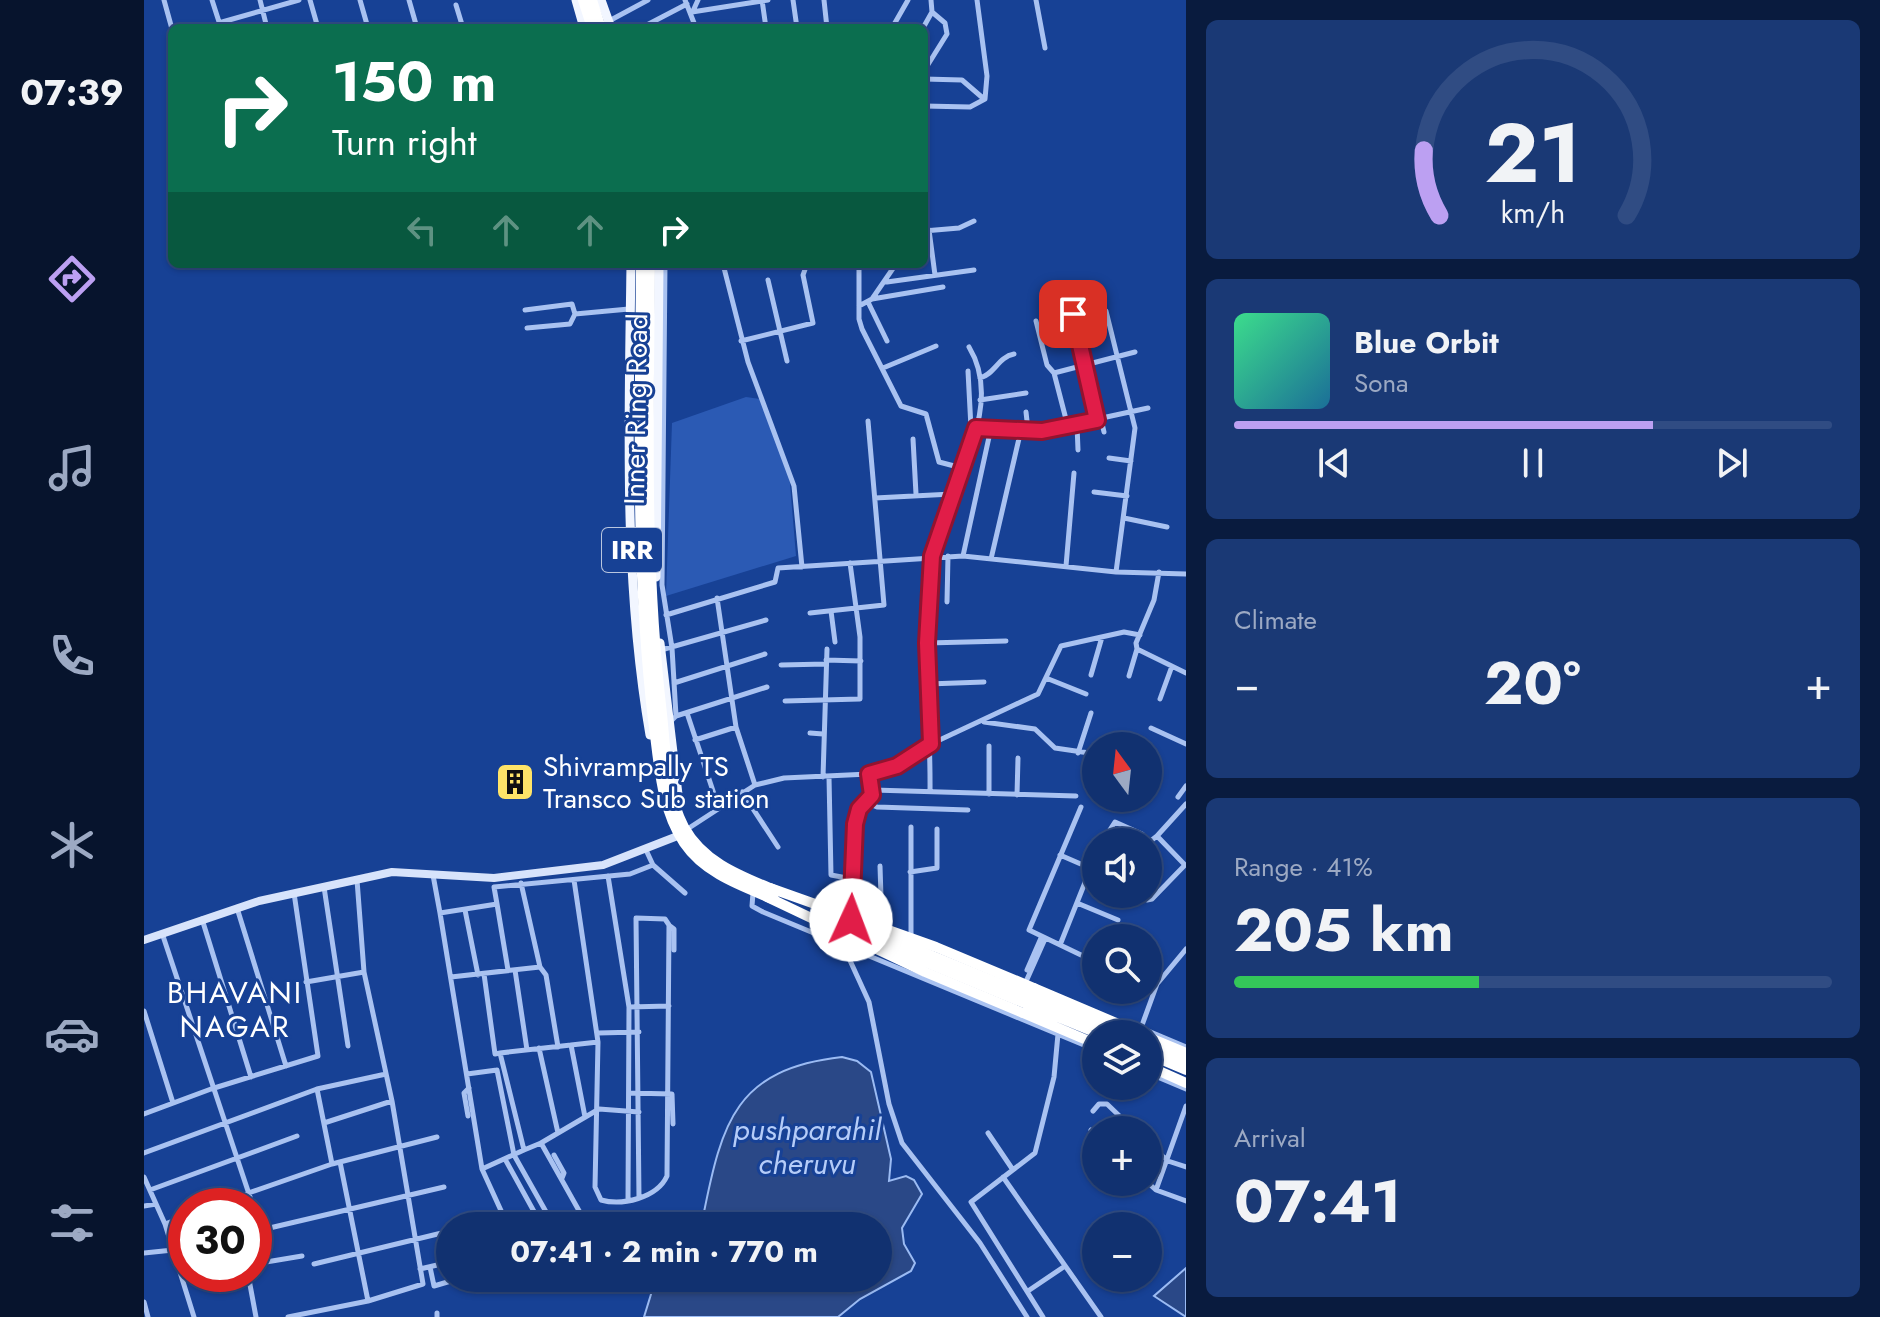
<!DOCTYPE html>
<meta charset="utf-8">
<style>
body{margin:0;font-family:Jost,sans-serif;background:#1a3975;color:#f1f3f6;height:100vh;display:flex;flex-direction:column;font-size:30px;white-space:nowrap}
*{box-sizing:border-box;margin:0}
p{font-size:26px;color:#9ca9c3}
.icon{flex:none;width:44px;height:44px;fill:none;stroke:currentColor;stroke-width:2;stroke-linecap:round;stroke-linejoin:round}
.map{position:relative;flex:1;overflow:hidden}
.details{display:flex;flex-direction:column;gap:20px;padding:20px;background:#091b3e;width:694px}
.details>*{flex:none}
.top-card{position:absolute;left:24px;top:24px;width:760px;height:244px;border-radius:12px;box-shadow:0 2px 6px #0004,0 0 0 2px #304c83;background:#0b6e4f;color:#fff;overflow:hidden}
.needle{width:52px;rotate:345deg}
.fabs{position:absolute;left:938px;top:732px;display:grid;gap:16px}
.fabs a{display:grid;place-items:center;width:80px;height:80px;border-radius:50%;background:#113170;box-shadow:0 2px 6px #0004,0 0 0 2px #304c83;font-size:40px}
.speed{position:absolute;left:24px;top:1188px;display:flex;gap:16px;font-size:40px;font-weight:700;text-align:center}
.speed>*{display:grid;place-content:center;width:104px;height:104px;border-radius:50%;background:#113170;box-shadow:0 2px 6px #0004,0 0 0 2px #304c83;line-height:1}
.speed .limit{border:12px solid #d22;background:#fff;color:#111}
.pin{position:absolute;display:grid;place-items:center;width:68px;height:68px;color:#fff;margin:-34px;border-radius:16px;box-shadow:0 4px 12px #0006}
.me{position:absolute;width:88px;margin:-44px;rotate:2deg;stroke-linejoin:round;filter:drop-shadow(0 0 6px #0008)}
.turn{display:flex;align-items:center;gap:28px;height:168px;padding:0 32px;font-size:36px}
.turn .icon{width:104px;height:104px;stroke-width:2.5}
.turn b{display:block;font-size:56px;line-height:68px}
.lanes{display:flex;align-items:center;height:76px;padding:0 32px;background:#0003;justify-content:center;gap:40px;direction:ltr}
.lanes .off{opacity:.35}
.big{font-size:60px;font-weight:700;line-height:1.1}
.details .card{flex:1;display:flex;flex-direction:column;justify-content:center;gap:12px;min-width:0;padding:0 28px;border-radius:12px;background:#1a3975}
.details .dial{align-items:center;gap:0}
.dial svg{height:208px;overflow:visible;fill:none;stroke:#304c83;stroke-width:7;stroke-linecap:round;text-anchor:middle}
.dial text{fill:#f1f3f6;stroke:none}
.song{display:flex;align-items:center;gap:24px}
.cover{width:96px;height:96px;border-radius:12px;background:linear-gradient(135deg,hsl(150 70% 55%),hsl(200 70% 35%))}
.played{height:8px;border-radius:4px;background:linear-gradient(90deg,#bca0f2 70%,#304c83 70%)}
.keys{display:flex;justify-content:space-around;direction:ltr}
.heat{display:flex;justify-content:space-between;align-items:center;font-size:44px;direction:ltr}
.charge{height:12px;border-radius:6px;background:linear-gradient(90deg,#34c759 41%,#304c83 0)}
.trip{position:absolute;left:292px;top:1212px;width:456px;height:80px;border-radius:40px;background:#113170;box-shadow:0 2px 6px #0004,0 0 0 2px #304c83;font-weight:700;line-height:80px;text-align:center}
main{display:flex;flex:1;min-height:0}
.tab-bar{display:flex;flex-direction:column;width:144px;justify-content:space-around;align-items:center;background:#07142d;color:#9ca9c3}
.tab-bar .icon{width:56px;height:56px}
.tab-bar .current{color:#bca0f2}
.tab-bar b{font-size:36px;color:#f1f3f6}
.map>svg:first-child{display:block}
.green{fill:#2b5ab4}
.water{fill:#2a4887;stroke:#9bbbf3;stroke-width:2}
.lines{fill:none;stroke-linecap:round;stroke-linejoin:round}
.street{stroke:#a9c2f1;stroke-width:5}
.secondary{stroke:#d7e3fb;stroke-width:8}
.primary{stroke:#f2f6ff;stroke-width:9}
.highway{stroke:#fff;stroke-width:10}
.highway-bridge{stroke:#fff;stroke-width:10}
.route-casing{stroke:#92132f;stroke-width:20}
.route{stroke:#e11d48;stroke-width:14}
.labels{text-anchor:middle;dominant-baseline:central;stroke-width:6;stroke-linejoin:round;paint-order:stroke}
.shield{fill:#174195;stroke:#b9c6df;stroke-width:2}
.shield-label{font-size:26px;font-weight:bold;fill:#fff}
.street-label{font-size:28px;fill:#fff;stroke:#174195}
.poi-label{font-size:28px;fill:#fff;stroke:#174195;text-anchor:start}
.neighbourhood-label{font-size:30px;letter-spacing:2px;fill:#fff;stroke:#174195}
.water-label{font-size:30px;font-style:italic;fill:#b5ccf8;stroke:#174195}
</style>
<main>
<nav class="tab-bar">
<b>07:39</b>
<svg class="icon current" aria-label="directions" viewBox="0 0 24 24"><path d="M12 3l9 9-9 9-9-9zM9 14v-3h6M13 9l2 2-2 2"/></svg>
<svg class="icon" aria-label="music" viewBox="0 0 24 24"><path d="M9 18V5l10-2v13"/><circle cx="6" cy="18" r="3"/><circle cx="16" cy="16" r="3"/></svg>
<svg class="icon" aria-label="phone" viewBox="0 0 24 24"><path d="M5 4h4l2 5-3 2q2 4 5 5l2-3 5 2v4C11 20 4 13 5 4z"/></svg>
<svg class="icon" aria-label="climate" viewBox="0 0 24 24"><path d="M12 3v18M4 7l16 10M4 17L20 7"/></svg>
<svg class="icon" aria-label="car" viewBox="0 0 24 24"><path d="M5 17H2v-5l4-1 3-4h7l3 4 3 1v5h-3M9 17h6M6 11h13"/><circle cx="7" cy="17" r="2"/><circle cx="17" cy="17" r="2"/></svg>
<svg class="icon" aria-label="filters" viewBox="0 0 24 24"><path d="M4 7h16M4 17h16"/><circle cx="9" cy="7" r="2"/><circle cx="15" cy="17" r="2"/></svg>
</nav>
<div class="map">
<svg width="1042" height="1317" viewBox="0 0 1042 1317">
<rect width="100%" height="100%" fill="#174195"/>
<path class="green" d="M602,397L616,399L645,472L652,556L522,596L528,423Z"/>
<path class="water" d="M698,1057L713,1061L727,1072L747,1159L745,1181L762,1176L770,1180L778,1194L758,1228L760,1244L771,1263L767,1271L716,1299L694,1317H500L512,1278H734V1226H553L559,1217C578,1121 592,1069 698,1057Z
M1042,1268V1317L1010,1296Z"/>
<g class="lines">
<path class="street" d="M20,0L28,29
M68,0L77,28
M116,0L123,28
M166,0L174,28
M216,0L224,28
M265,0L273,28
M541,0L552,28
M618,0L622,28
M649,0L653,28
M680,0L683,28
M892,0L901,48
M312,5L319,28
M549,11L554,0
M548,12L624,0
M465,21L504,0
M57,28L155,0
M497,28L543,4
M748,28L764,0
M779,28L788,12L787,0
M780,71L803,34L801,23L788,12
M780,79L818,80L840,99
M780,106L826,107L841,99L843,76L833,0
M785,230L791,275
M780,231L815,228L830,221
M521,264L518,585L528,648L532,716L526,722
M579,264L604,362L650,486L658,567
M715,264V319L718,329L757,406L782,414L795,462L818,468
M624,280L643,361
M743,282L830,270
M728,299L799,287
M724,302L743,341
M715,306L728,299L752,264
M381,310L428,304L431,314L426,324L383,328
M962,311L991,428L972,572
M431,314L485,309
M929,314L953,420
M892,321L903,365L910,373L991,352
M597,341L669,323L659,275L663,264
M739,368L792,346
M824,371L827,428L898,431L1004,408
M910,373L924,427
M836,378C851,374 854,357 870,354
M836,400L882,393
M882,412L884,430
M957,419L960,432
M933,425L934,450
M769,439L772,494
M965,458L987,461
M950,492L983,496
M731,498L808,494
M980,518L1023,527
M819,556L847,428
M847,559L877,430
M922,566L930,473
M1015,572L1010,600L992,643L993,649L1042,673
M573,598L592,727L611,785
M803,602L804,556
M687,611L691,642
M666,613L740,605L724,421
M522,615L631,582L634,568L819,556L972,572L1042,574
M783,643L862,641
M517,650L622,620
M682,660L717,661
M637,665L682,664
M947,675L958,637
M985,676L993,649
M902,678L942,694
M530,683L621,654
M784,684L840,682
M1016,699L1028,666
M641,701L716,699V637L706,563
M543,713L574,806
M532,716L623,687
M840,722L891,729L911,748L952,754
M1007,728L1042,744
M666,733L679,734
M551,740L592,727
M934,753L947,713
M679,777L683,649
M685,777L687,875L708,879
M729,790L932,796
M598,792L634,847
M786,792C787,714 776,635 788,558C797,492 865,413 825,347
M845,794V746
M873,795L874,758
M1034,797L1042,786
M723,803L733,807L824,810
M937,807L885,930L937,955
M767,827V936
M545,828L611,785L640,778L725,774L753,766L787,744L894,694L917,646L980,632L996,635
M958,842L971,822L998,834
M1004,843L1013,836
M502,850L509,865L541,893
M916,855L946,868
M736,866L738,928
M766,872L793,868V829
M289,875L296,913
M464,876L485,1007L484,1201
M430,880L454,1042L451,1187L457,1200C478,1206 513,1198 523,1176L525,925L521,919L492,918L495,1197
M377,883L396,967L402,975L414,1047
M180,887L204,1046
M609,893L608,906L619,912L952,1050
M997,894L1003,900L1008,899L1041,865L1013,836L1042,804
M933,903L974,920
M353,904L364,970
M93,908L142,1066
M321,910L334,975
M707,918L711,824L715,809L728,797L725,774
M58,919L107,1077
M526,926L530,929V950
M18,933L109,1206
M698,943L725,1002L745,1104L758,1143L836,1243L883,1317
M916,945L952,855
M371,970L383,1050
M883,970L897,938
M340,974L351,1054L356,1053
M307,977L396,967
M162,982L220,972
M880,986L901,939
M485,1007L525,1006
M0,1011L29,1103
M997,1028L1042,1047
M997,1028L1013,984L1042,949
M454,1033L495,1032
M427,1045L441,1117
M395,1048L414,1133
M353,1070L370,1155L410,1226
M1004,1073L1042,1089
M323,1074L353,1070
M485,1093L528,1094L529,1124
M949,1111L955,1104H963L990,1130
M0,1114L67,1089L174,1056L150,893
M324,1116L320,1093L325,1088
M180,1123L248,1101
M947,1130L952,1135
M844,1133L869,1170
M397,1143L380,1150L356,1053L454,1042
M1004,1143L1024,1161L1042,1167
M0,1153L173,1089
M410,1155L420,1173L418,1178
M361,1159L398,1226
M196,1162L224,1301
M188,1164L173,1089L242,1074
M338,1169L380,1150
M0,1177L21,1224L50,1317
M859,1177L957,1317
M1003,1182L1012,1190L1042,1201
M6,1190L153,1136
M1012,1190L1042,1106
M0,1206L12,1204
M67,1206L188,1164L293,1137
M110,1208L124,1261
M21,1224L42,1216
M327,1226H336
M364,1226L338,1169L296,913L353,904L350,887L486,874L509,865
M427,1226L438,1216L397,1143L455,1109L495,1112
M117,1230L300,1187
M0,1253L29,1250
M110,1264L158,1256
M170,1264L306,1231
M286,1267L290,1286L317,1278
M276,1269L306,1262
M104,1274L112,1317
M884,1291L921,1266
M0,1302L4,1317
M293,1313V1317
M144,1317L224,1301L279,1284L248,1101L220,972L213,880
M899,1317L827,1202L891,1153L910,1077L914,1034"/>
<path class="secondary" d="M0,940L115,901L248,872L350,878L459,865L531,837"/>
<path class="primary" d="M432,0L440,28
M457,0L467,28
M487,264C485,421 479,580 506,735
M512,577L515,264
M516,643L535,803"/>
<path class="highway" d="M439,0L448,28
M448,0L457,28
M497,264C496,417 491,567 509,720C515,761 516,807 540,843C561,874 598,886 631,900
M506,264C505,416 500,562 518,714C522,751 522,793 540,827C560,863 597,876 633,891
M699,919L978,1034
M694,926L955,1034
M890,988L998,1034
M879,1013L952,1044
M1004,1037L1042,1053
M1004,1045L1042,1061
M1004,1054L1042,1070
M1004,1066L1042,1083"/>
<path class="highway-bridge" d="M626,888L792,947L890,988
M623,897L781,972L879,1013"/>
</g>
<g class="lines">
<defs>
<path id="route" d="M707,920L711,824L715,809L728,795L725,774L753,766L787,744L783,643L788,556L832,428L898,431L953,420L929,314"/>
</defs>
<use href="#route" class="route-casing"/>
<use href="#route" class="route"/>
</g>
<defs>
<symbol id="building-square" viewBox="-11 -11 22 22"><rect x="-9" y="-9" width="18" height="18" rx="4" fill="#ffe468" stroke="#174195"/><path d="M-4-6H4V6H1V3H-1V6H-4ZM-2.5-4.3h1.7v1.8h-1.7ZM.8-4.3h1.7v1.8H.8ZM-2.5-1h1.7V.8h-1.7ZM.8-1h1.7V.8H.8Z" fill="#111"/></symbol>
</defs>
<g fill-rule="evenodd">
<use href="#building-square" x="349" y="760" width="44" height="44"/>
</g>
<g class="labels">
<rect class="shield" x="458" y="528" width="60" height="44" rx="6"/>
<g class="shield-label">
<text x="488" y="550">IRR</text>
</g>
<g class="street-label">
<text transform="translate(492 409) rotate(-89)">Inner Ring Road</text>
</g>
<g class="poi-label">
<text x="399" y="766">Shivrampally TS<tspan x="399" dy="32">Transco Sub station</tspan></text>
</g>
<g class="neighbourhood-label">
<text x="91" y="992">BHAVANI<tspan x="91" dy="34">NAGAR</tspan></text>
</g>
<g class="water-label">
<text x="663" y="1129">pushparahil<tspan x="663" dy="34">cheruvu</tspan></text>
</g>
</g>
</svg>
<div class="fabs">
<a><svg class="needle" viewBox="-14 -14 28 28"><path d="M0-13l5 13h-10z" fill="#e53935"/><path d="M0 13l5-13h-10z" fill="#9ca9c3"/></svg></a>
<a><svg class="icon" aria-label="sound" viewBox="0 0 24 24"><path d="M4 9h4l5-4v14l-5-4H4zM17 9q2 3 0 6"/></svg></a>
<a><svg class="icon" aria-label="search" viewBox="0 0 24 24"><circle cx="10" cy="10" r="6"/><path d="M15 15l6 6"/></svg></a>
<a><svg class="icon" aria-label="layers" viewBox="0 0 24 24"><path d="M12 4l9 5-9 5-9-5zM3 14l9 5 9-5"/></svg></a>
<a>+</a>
<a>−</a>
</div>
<div class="speed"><div class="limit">30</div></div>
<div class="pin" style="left:929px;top:314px;background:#d93025"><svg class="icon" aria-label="arrive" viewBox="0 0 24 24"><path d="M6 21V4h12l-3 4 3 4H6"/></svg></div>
<svg class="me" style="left:707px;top:920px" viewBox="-20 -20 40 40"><circle r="19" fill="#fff"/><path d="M0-13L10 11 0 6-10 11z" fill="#e11d48"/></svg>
<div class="trip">07:41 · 2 min · 770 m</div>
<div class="top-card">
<div class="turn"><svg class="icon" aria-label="right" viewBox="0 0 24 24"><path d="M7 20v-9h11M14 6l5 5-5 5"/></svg><div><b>150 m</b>Turn right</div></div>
<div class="lanes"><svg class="icon off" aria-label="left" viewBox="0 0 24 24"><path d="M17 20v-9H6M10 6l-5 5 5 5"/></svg><svg class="icon off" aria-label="ahead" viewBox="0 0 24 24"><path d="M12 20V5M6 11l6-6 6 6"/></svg><svg class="icon off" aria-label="ahead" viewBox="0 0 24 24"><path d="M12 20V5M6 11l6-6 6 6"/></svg><svg class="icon" aria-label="right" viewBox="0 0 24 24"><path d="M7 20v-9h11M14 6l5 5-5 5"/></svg></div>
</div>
</div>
<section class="details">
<div class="card dial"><svg viewBox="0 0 100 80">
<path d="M14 69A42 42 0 1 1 86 69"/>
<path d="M14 69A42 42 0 0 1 8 44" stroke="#bca0f2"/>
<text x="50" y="56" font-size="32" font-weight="700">21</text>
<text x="50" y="72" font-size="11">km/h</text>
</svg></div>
<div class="card">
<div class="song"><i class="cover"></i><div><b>Blue Orbit</b><p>Sona</p></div></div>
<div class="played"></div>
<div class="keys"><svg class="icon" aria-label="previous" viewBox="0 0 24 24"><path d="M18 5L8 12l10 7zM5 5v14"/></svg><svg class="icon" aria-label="pause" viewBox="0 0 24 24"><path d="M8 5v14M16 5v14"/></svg><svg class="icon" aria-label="next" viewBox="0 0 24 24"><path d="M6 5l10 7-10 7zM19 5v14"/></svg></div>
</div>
<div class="card"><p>Climate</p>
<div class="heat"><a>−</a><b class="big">20°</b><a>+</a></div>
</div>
<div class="card"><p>Range · 41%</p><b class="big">205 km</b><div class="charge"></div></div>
<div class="card"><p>Arrival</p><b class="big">07:41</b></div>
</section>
</main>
